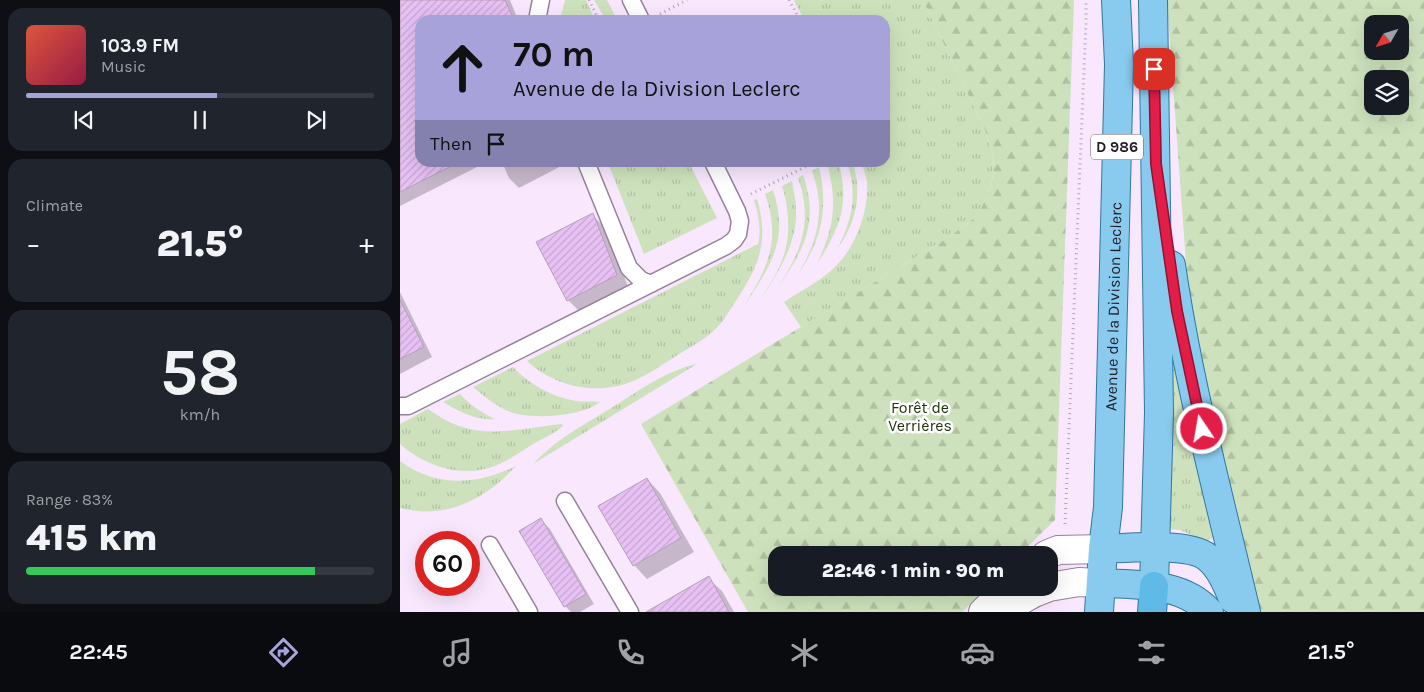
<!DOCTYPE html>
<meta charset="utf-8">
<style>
body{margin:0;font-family:Karla,sans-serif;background:#20242c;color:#f1f3f6;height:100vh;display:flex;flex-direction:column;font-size:19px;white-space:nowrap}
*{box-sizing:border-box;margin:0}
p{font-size:16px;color:#9ea1a6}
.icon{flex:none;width:28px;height:28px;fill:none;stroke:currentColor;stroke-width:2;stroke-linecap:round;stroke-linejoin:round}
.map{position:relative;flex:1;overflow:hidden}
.side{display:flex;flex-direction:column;gap:8px;padding:8px;background:#0d0f14;width:400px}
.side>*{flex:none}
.top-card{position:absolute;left:15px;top:15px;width:475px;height:152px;border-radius:15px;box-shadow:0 5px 20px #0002;background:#a7a2da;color:#111;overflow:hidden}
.needle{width:32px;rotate:231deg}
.fabs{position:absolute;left:964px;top:15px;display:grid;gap:10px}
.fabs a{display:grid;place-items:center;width:45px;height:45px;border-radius:10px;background:#171b24;box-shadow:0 5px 20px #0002;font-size:25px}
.speed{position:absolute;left:15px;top:531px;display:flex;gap:10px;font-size:25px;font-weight:700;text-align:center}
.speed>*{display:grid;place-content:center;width:65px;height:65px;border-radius:50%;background:#171b24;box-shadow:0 5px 20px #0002;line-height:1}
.speed .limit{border:8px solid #d22;background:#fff;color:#111}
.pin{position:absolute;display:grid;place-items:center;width:42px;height:42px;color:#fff;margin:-21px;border-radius:10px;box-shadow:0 2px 8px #0006}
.me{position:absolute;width:55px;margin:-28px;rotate:348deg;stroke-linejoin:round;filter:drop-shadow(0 0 4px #0008)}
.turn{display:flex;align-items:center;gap:18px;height:105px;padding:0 15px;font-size:22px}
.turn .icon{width:65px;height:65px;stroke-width:2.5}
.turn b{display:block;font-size:35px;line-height:42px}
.then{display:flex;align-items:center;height:48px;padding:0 15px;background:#0003;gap:10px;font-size:19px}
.big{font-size:38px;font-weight:800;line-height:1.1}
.side .widget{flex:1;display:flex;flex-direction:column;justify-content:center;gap:8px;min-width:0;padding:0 18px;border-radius:15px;background:#20242c}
.side .dial{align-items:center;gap:0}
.dial b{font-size:65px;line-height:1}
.song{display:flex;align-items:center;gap:15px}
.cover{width:60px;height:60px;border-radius:8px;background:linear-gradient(135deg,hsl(10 70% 55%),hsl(340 70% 35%))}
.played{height:5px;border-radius:2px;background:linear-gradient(90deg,#a7a2da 55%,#363941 55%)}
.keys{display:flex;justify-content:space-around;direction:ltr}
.heat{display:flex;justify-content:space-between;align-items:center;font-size:28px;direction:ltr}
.charge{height:8px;border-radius:4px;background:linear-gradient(90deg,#34c759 83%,#363941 0)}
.trip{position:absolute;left:368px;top:546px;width:290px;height:50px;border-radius:15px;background:#171b24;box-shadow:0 5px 20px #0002;font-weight:800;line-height:50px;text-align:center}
.tabs{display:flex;height:80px;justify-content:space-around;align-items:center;background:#090b0e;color:#9ea1a6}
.tabs .icon{width:35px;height:35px}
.tabs .selected{color:#a7a2da}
.tabs b{font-size:22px;color:#f1f3f6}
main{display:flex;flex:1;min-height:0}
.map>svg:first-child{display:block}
.grass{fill:url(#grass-tufts)}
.forest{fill:url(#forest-firs);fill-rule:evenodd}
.shadow{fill:#0003}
.building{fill:url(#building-hatch);stroke:#b4a0ba}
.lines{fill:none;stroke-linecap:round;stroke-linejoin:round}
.service-casing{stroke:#95829b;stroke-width:19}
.minor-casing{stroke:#95829b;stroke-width:30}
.primary-casing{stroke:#3177a0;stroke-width:30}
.trunk-casing{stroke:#3177a0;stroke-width:30}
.path{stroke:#b2a4b6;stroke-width:3;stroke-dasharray:1 4;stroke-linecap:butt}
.service{stroke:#fff;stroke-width:16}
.minor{stroke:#fff;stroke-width:28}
.primary{stroke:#88cbee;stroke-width:28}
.trunk{stroke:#60bae8;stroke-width:28}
.route-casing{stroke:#92132f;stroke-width:12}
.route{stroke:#e11d48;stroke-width:9}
.labels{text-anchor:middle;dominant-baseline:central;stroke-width:5;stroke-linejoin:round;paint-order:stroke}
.shield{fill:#fff;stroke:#645f66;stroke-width:1}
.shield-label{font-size:15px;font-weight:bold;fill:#221b24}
.street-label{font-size:16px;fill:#221b24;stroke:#fff}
.park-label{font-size:16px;fill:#1f3109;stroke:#fff}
</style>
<main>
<section class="side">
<div class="widget">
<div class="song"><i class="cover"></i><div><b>103.9 FM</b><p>Music</p></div></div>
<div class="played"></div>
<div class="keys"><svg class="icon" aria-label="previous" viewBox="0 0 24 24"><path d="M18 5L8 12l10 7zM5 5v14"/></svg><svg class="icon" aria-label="pause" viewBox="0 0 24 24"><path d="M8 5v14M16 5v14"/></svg><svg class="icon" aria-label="next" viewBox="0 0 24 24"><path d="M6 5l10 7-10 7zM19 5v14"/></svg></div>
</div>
<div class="widget"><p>Climate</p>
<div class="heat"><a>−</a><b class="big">21.5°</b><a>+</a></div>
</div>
<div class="widget dial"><b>58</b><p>km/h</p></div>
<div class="widget"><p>Range · 83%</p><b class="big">415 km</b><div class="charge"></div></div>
</section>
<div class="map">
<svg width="1024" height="612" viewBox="0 0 1024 612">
<defs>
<pattern id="grass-tufts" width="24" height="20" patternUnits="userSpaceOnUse" patternTransform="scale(1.25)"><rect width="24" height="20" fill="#cde2bc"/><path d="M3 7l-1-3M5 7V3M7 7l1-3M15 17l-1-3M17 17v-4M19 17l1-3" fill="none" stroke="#b0c1a1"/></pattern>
<pattern id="forest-firs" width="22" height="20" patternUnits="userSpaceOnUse" patternTransform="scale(1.25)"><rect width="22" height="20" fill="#cde2bc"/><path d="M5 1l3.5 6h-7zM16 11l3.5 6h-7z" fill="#b0c1a1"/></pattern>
<pattern id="building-hatch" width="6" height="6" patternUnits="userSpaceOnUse" patternTransform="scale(1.25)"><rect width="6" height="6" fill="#e8c1f4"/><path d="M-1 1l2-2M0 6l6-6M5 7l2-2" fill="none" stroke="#c7a5d1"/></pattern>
</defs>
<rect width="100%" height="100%" fill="#f8e7fd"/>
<path class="grass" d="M165,0H186L195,20H160Z
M194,0H207L217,20H206Z
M394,0H523L585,130L593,155L594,169L591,185L582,207L571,221L546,239L401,327L384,302C402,290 423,280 438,264C457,243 469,210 467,181C466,175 463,169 462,163L485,162V20H404Z
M208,163H289L317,218L244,254Z
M427,163H438L439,164C450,206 439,229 417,264C434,227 438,203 427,163Z
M447,163H453C462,194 457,222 437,249C452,223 458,191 447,163Z
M419,167C429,210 421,241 397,276C418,242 426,209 412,171Z
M403,175C419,221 405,249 378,287C402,251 413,220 398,178Z
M392,181C393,190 396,199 396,208C398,243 379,270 362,298C368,287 376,275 381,263C391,239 390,211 382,186Z
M373,190C390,242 369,268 342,309C367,269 382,242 365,194Z
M357,199C373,253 350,279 322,322C310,337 292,346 276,356C262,365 248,375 233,381C197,396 155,387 127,361L358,244C362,229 358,214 354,200Z
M764,297L818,534L807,542L780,530L768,529Z
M297,364L133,464C155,440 182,426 208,410C236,393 264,371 297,364Z
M113,367C129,384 152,397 176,401C184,402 192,401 200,402C182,417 134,419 113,413C98,408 85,397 73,387Z
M60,394C70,405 82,413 95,419C77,421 58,411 43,402Z
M28,409C38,416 48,422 59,426C92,438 129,427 162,424L163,426C154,434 141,439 130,446C120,452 109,460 97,465C64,479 26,467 0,444V424Z
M0,461C37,488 77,485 116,466C85,499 47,520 0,508Z"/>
<path class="forest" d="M523,0H674L655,520L619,555H376V588H587L562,612H348L241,424L546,239L571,221L582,207L591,185L594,170L593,155L585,130Z
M768,0H1024V612H855L847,590L788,290L768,17ZM972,24H1000V51H972ZM972,79H1000V106H972Z"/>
<path class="shadow" d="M0,0H110L118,20H20V162H87L0,206Z
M102,162H169L119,188L109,178Z
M192,215L206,228L229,289L181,313L168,300Z
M0,292L32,357L0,374Z
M247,479L260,493L294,552L247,579L234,565Z
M141,520L150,529L194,604L180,612H171L165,606L121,531Z
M308,578L322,591L334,612H249Z"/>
<path class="building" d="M0,0H105L114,20H20V162H59L0,192Z
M193,213L217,275L167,301L136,242Z
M0,300L24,347L0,359Z
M247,478L281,538L233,566L198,506Z
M141,518L186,594L164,607L119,531Z
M309,576L329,612H246Z"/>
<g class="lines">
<defs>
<path id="service" d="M231,0L241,20
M137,20L141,0
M186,162L229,268L241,280L251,284
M0,406H8L326,246L334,240L338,234L340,221L337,211L313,162
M165,501L230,612
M90,545L129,612"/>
<path id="minor" d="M646,555L658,550L703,549
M649,587L679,582L701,583
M583,612L608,588
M605,612C618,601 631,593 647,588"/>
<g id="primary">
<path d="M753,0L759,413L754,586"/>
<path d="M771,265C788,382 819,497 846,612"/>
<path d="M703,549C727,548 788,542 807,557C820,567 827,584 833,599"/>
<path d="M701,583C738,585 783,582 809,612"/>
<path id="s1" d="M699,612L703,549L708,507L719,64L716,0"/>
</g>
<path id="trunk" d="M752,612L754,586"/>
</defs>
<use href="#service" class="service-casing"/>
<use href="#minor" class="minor-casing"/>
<use href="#primary" class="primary-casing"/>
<use href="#trunk" class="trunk-casing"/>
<path class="path" d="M189,0L199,20
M389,0L400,20
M260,14L287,0
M351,194L415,162
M665,524L686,22V0"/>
<use href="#service" class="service"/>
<use href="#minor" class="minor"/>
<use href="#primary" class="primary"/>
<use href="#trunk" class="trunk"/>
</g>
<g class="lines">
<defs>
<path id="route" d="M754,69L756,164L777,311L802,429"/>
</defs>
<use href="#route" class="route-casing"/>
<use href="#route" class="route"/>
</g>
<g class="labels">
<rect class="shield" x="691" y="134.5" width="52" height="25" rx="4"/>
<g class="shield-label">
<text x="717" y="147">D 986</text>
</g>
<g class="street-label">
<text stroke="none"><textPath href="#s1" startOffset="306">Avenue de la Division Leclerc</textPath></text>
</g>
<g class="park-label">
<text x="520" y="407">Forêt de<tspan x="520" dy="18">Verrières</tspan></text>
</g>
</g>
</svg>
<div class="fabs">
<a><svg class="needle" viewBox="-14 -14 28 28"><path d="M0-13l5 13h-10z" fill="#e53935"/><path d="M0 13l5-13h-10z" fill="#9ea1a6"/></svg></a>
<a><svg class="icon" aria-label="layers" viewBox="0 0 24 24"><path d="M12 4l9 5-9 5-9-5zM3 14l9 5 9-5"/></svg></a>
</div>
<div class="speed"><div class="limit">60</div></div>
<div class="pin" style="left:754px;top:69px;background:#d93025"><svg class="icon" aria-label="arrive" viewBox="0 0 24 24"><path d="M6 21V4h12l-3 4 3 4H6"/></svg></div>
<svg class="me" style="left:802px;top:429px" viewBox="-20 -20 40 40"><circle r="17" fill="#e11d48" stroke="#fff" stroke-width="3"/><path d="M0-11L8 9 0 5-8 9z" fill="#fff"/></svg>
<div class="trip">22:46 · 1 min · 90 m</div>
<div class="top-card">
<div class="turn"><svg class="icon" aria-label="ahead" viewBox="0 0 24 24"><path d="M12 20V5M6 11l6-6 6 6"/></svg><div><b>70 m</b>Avenue de la Division Leclerc</div></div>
<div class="then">Then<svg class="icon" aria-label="arrive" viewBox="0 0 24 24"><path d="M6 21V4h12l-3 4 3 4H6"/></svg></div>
</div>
</div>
</main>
<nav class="tabs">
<b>22:45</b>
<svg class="icon selected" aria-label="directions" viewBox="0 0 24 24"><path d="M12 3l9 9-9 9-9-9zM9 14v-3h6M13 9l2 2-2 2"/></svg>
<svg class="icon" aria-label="music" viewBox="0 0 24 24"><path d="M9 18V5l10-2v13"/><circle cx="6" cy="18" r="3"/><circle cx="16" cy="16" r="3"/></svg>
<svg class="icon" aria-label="phone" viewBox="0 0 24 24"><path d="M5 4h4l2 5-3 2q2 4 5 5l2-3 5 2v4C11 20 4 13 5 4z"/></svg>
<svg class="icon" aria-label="climate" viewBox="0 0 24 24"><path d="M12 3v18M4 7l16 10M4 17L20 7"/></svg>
<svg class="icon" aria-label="car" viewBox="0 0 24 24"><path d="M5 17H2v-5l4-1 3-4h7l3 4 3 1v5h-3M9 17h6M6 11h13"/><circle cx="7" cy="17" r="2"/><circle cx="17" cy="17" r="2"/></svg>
<svg class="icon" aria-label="filters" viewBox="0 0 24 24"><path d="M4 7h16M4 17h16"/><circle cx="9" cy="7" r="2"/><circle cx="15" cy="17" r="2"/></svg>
<b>21.5°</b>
</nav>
